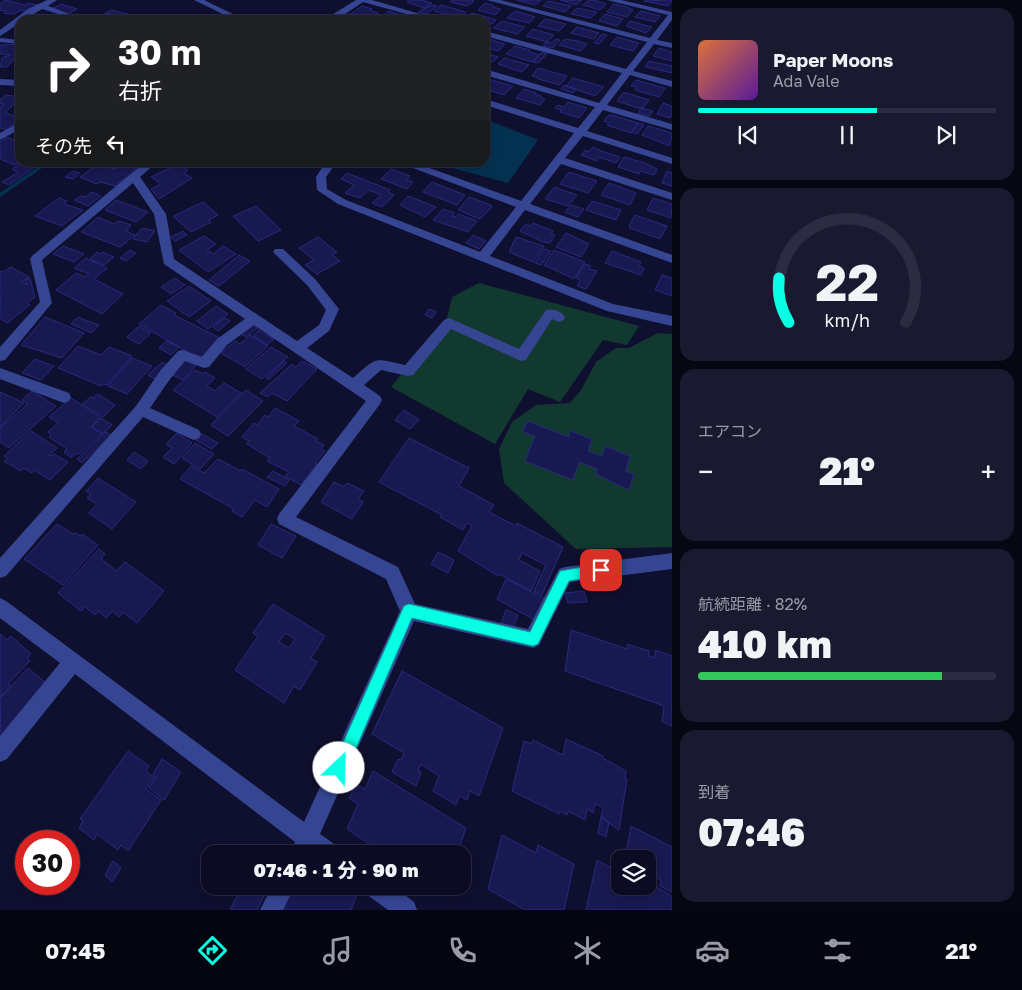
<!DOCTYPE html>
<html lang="ja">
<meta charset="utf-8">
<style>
body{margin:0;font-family:"Golos Text","Noto Sans JP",sans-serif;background:#191a30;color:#f1f3f6;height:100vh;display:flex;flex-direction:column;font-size:19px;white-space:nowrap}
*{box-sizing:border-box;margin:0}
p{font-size:16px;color:#9a9ba6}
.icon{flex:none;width:28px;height:28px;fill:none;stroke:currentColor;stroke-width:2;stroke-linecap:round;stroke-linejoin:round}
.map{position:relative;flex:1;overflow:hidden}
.panel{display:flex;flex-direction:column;gap:8px;padding:8px;background:#060713;width:350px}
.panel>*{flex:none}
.banner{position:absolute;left:15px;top:15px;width:475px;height:152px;border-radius:15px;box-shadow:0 2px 8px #0003,0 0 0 1px #2b2c41;background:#202124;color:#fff;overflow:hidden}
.fabs{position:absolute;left:611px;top:850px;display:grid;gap:10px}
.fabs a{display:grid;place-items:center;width:45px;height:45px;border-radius:10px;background:#0b0c23;box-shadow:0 2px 8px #0003,0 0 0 1px #2b2c41;font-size:25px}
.speed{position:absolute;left:15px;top:830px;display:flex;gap:10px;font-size:25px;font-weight:700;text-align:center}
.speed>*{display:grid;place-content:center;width:65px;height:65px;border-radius:50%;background:#0b0c23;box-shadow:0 2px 8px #0003,0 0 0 1px #2b2c41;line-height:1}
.speed .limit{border:8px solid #d22;background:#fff;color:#111}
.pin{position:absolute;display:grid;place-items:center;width:42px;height:42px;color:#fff;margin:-21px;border-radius:10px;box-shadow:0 2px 8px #0006}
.me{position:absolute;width:55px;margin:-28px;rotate:24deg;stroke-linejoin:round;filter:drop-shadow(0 0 4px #0008)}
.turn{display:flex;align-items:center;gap:18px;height:105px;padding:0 20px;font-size:22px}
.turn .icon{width:65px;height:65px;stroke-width:2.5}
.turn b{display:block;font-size:35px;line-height:42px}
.then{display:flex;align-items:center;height:48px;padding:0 20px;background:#0003;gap:10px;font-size:19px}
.big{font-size:38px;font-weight:800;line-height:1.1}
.panel .card{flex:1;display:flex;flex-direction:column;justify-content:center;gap:8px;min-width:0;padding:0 18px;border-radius:15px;background:#191a30}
.panel .dial{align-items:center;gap:0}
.dial svg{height:130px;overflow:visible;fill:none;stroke:#2b2c41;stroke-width:7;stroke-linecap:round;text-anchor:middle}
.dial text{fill:#f1f3f6;stroke:none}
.song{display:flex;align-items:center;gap:15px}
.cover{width:60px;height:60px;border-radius:8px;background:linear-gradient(135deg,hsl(20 70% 55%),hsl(270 70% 35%))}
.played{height:5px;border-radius:2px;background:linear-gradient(90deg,#08ffe3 60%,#2b2c41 60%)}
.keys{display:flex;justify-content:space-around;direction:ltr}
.heat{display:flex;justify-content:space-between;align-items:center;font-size:28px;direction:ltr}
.charge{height:8px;border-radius:4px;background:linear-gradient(90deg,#34c759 82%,#2b2c41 0)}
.trip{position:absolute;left:201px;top:845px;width:270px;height:50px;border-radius:15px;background:#0b0c23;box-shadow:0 2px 8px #0003,0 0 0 1px #2b2c41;font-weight:800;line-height:50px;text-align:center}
.tabs{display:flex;height:80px;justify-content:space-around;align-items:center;background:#04050e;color:#9a9ba6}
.tabs .icon{width:35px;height:35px}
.tabs .current{color:#08ffe3}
.tabs b{font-size:22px;color:#f1f3f6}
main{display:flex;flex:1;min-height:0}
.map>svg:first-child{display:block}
.green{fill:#11392f}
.water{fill:#053151}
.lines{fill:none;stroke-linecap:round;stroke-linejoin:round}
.stream{fill:#053151;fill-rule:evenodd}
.building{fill:#191952;stroke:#282980;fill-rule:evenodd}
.minor{fill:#354592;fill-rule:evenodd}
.route{fill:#08ffe3;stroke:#05a694}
</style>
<main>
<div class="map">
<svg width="672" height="910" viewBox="0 0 672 910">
<rect width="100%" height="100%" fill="#0f102f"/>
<path class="green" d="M479,283L639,326L627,345L603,340L560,402L528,389L495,444L391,387L447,318L452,297Z
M658,333L672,334V547L576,549L504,483L499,449L512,422L536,405L570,403L581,390L596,362L616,348H629Z"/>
<path class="water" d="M485,119L538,140L508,183L434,163L485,162Z"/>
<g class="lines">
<path class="stream" d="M45,162H51L0,197V193Z"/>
</g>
<path class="building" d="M6,0L25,5L28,3L38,5L27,12L21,10L14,14H9L4,13L7,11L0,10V4Z
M409,0H421L432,3L424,8L407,2Z
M453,0H471L474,1L467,6L450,2Z
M516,0H541L535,5Z
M560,0H582L576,5Z
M589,0H593L606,4L600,10L583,5Z
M669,0L672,1L668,6L644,1Z
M548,1L571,6L565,12L543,6Z
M485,3L494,6L493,7L501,9L495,15L478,10Z
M62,4L67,6L77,9L68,14L53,8Z
M614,4L627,7L633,10L627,17L607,12Z
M432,5L437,6L427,14L418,12Z
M441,5L466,12L459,18L434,11Z
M362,6L372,9L369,10L378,13L367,20L349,15Z
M577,8L597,12L591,18L571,14Z
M110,10L128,14L124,17L106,13Z
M388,11L409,17L405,20L381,18Z
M515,11L526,14L535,17L529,23L507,18Z
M641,11L660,16L655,22L635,17Z
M106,13L124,17L120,20H95Z
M472,13L480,15L496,20L492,24H485V20H463Z
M59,14L73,18L43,20L53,15Z
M605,14L623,19L617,26L599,21Z
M545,19L566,24L559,31L538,26Z
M502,21L525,27L517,34L493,28Z
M630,21L652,27L646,33L626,26Z
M577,27L599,33L594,39L571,33Z
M533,29L554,35L547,42L526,36Z
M602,34L607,35L599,44L594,43Z
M617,37L639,43L633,51L610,45Z
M485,38L505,44L498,51L485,47Z
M556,39L560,40L553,48L543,46L546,42L551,43Z
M565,39L578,41L587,44L581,51L559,45Z
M20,44V53L7,67H0L2,58L10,55L0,54V45Z
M515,46L530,50L529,52L539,55L532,62L506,54Z
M659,48L672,52V61L653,56Z
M542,52L547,54L538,63L533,62Z
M485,53L498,57L493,62L485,60Z
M504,58L529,65L522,72L498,64Z
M649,61L672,66V73L646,67L645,66Z
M538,68L567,76L560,85L538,79L539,78L532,76Z
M573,78L604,87L595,96L566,86Z
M491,80L513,86L504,95L485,89Z
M636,80L665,88L659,97L635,90L637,87L631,86Z
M564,85L576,89L573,93L561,89Z
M524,89L536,93L535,94L541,96L540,97L545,99L540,105L516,98Z
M623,93H627L649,100L643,108H638L617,101Z
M6,95L20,97V107L13,105L5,113L20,117V120L6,130L0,128V108L4,104H0V100Z
M568,102L587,108L579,118L560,112L562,110L555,108L558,105L564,107Z
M663,103L672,106V116L670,118L657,114Z
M641,108L653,111L650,116L638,113Z
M609,115L615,116L638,123L631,133L607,125L609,123L604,121Z
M638,123L644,125L637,134L632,132Z
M648,126L672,133L670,146L642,135Z
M7,137L20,143L17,145L20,146V162H42L9,185L2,182L17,173V172L12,169L20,164L17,163L14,165L0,159V142Z
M593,147L601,151L620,157L616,163L599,157L597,161L581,155L585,150L589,152Z
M624,157L645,163L657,169L654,175L640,171L639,174L618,167Z
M96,162H106L103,165L115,169L123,162H143L115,186L100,182L97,184L80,177L96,165L94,164Z
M178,164L188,170L184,173L192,178L159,199L151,189L161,184L151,177Z
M391,169L410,176L407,180L413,182L407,189L381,179Z
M73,171L80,173L73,179L65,177Z
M667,171L672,173V186L662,183Z
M569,172L597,181L588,193L560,184Z
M347,173L390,190L388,192L394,195L382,207L372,203L381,195L369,190L360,198L345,193L354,185L341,179Z
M432,182L465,195L457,205L423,192Z
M609,183L636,193L630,205L601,195Z
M554,187L577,195L568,206L545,199Z
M92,192L101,196L88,206L74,200L81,196L85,197Z
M408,196L436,207L425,217L400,205Z
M469,197L491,205L492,207L480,219L458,210Z
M59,198L67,201L64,204L83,210L62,226L35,216Z
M653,198L672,204L671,218L647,210Z
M116,200L148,212L136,222L105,210Z
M592,201L621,210L616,220L586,210Z
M203,202L218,215L209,220L211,222L191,232L175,218L174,216Z
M571,205L584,209L578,217L565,212Z
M256,206L281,230L258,241L233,216Z
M443,209L455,213L452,216L456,217L458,214L477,221L468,232L433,220Z
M635,215L667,226L660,239L630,228L629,226Z
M98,217L114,224L119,221L131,225L126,231L135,235L120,247L81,232Z
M533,223L553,231L551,234L555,235L550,243L543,242L520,231L526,224L530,226Z
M142,228L155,231L147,242L133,239Z
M183,231L187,235L175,241L171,237Z
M566,233L589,244L581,257L556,247Z
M473,235L486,241L479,249L466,243Z
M204,236L216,244L207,250L213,254L223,246L236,254L208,272L179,250Z
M318,237L337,252L332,255L340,261L317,274L305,265L314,260L299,248Z
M516,237L544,246L533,262L509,252Z
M63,246L84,254L74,262L53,254Z
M544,249L551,251L541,265L535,263Z
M130,250L136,253L126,261L120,258Z
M554,250L585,262L574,279L544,265Z
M612,251L641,262L639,266L644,268L641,275L605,263Z
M97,252L101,254L103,252L114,257L104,265L90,259Z
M239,255L250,261L219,286L209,280Z
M86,258L107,268L94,279L123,294L102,314L56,290L76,273L85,277L89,274L74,268Z
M585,264L591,266L589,269L597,271L586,289L577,286L580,280L576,278Z
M11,267L29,277L21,282L27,285L25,280L30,278L35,297L27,303L30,305L7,323L0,318V297L2,295L0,294V271L3,272Z
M662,275L672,278V296L655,290Z
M175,278L185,285L171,294L161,287Z
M189,286L211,301L189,317L167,301Z
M161,305L176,313L174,315L220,338L200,359L139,324Z
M216,306L228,314L208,329L197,321Z
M429,309L436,312L432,318L425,315Z
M45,317L84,333L62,358L21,345Z
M78,317L85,320L99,325L92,333L71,324Z
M224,318L230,321L218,331L213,327Z
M252,324L258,328L246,337L239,333Z
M139,326L151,333L139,344L127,337Z
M259,330L274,339L267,345L253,336Z
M250,335L268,346L245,367L221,353L235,341L240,344Z
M166,341L179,347L171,355L159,348Z
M78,346L101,355L109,347L132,356L107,385L103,384L101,386L58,368Z
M271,347L288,357L262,379L246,369Z
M132,358L152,366L127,394L108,386Z
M183,358L197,364L184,380L170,374Z
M35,359L54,366L41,380L22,373Z
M284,361L287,363L269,379L266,378Z
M302,361L317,369L287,401L272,393L268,397L260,393L292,364L296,367Z
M162,362L169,366L155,379L148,375Z
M195,370L203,374L205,372L215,378L207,386L215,391L224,383L241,393L217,417L173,390Z
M246,390L263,401L228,436L211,425Z
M32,391L56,406L9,448L0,442V428L28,404L22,400Z
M0,392L24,403L0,427Z
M98,394L115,405L103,417L82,404L91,397L93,398Z
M71,398L101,418L91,427L102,433L79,454L77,453L71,458L64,452L67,449L49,437L51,435L48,432L58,423L49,417Z
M275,408L299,421L294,426L318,439L316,441L324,445L321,449L325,451L315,463L317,464L301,485L285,476L289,472L267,461L270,458L247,444L249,441L242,437L254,423L257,425L265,415L268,417Z
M404,410L419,420L410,429L395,420Z
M101,418L112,425L103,434L91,427Z
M527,421L569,437L570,431L592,439L588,451L602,456L605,446L630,456L626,471L634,474L629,490L596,474L597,469L579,462L573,480L525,461L535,436L523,432Z
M31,431L57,448L49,455L52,456L54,454L68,462L50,480L34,470L32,473L24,468L21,471L4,461L7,458L4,456Z
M105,432L111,435L82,463L77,459Z
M177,433L192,443L174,464L163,457L172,448L166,444Z
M202,434L218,443L212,449L196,440Z
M409,438L469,468L459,486L494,505L489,512L516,526L517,523L563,547L542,595L534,591L546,565L522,553L519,560L540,571L531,591L499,574L498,576L458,551L472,526L467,523L463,530L440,517L442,515L379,482Z
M195,443L214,454L200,469L182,458Z
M134,452L148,461L141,469L127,460Z
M218,459L241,471L242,469L279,489L267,507L255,500L242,517L232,511L234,509L180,479L191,466L204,473Z
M273,471L289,480L285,486L267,477Z
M98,478L136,502L112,529L89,513L97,504L87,498L91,494L86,491Z
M334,482L344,487L347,483L364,491L358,499L363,502L352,519L321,502Z
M57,524L73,534L75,533L81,536L82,534L98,545L63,585L24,559Z
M271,524L296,536L282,558L258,545Z
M99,549L105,554L101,559L117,571L125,562L164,591L137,623L123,612L119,617L113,611L106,618L98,611L95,615L85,607L81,611L58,593Z
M438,552L454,560L448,573L431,564Z
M506,579L546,599L536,621L497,599Z
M584,591L587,602L568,603L565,593Z
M273,604L325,636L311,658L317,662L300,690L294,686L284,703L235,670L258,636L253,633ZM285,633L295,639L289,648L279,642Z
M506,610L518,615L513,628L501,623Z
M571,630L627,649V644L649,651V656L655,658V650L672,656V726L662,722L664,706L565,671Z
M0,634L7,640L11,636L31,654L27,658L30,661L8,684L11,686L0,697Z
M28,668L47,684L1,736L0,698Z
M402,671L503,728L479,796L470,791L467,800L459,796L456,805L433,791L439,776L421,764L418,771L421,772L416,786L392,772L398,759L401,760L404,753L372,734Z
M566,739L603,756V758L626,771L625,779H627L619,830L601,817L603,807L595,804L593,813L587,809L585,820L568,811L567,815L559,811V814L512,791L524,741L532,744L533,740L563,755Z
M128,751L149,766L146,771L154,777L146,789L161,800L128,851L121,845L118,850L97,834L94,840L79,828L83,821L80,819Z
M162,759L181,772L164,800L149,788L156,777L153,774Z
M373,771L466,828L457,854H384L347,829L358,804L349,798L356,784L365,789Z
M601,817L609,822L606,837L598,833Z
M631,826L672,847V892L660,886L661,880L648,873V859H625Z
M502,835L536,853L538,845L574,864L564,910H525L488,889Z
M597,860L620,873V886H648V882L672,896V910H586Z
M113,861L121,868L112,882L105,875Z
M242,886H269L257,910H230Z
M288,886H327L331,889L332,886H342L356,897L351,910H276Z"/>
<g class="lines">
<path class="minor" d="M47,0H57L48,6L72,15L68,17L42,9L24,20H20V23L0,36V30L28,9Z
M194,0H204L245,20H235Z
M356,0H372L441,20H428L363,2L339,18L341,20H330V16Z
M487,0H500L650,38L668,15L607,0H621L672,12V20L657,40L672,43V48L654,44L633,71L672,81V87L630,75L607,105L672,124V130L603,110L587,131L672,158V164L583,136L565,158L672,193V200L561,164L530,204L672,255V263L525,210L490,256L613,304L672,316V326L607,311L338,204L317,190L316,177L326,162H337L326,177L327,189L346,200L480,252L516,207L397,162H413L521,201L574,133L485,105V99L578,128L595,107L485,75V69L599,103L622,73L485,36V31L626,69L647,42Z
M0,38L20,40V44L0,42Z
M0,79L20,80V86L0,85Z
M20,122V129L0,140V133Z
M145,162H157L140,177L166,214L174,259L297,341L319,325L326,310L307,285L273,252L275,249H283L315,279L339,309L329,331L307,348L353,378C378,356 373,358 405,365L444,320L449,318L519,349L546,310C552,308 562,311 565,317L564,320L559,322L552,319L526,360L521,361L451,329L413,375L408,376L381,370L364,385L380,396L382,400L380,404L296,517L398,567L415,604L528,629L559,569L565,567L672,553V569L570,582L539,645L533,648L414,621L320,834L337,846L340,854H290L295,842L75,674L7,759L0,762V736L60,663L0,618V598L6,601L304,822L400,611L386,579L279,524L277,519L279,514L366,401L254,325L227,345L209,367L204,368L185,361L170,379L150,408L199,430L201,434L199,438L194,440L189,438L143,417L6,576L0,578V558L136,406L160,371L178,351L183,350L202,357L217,339L245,319L164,264L154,214L133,183L42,260L52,303L5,360L0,361V347L40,302L30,259L32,256Z
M0,368L69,393L71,397L69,401L64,403L0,379Z
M272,886H295L283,910H260Z
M363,886H393L414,902L417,910H388L366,894Z"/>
</g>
<path class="route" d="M601,564L605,566L607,570L605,575L569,581L538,644L533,646L412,618L345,774L339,776L334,774L332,768L334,763L404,606L409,604L530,632L560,571Z"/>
</svg>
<div class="fabs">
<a><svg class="icon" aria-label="layers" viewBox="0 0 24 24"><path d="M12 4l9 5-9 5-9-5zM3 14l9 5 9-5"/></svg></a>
</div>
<div class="speed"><div class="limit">30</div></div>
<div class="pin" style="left:601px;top:570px;background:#d93025"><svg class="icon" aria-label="arrive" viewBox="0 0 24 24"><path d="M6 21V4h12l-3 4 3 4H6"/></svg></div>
<svg class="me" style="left:339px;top:768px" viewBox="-20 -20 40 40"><circle r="19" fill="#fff"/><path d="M0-13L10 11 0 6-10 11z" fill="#08ffe3"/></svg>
<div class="trip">07:46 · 1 分 · 90 m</div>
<div class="banner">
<div class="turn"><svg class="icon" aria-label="right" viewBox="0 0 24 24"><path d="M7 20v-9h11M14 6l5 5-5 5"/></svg><div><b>30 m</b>右折</div></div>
<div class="then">その先<svg class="icon" aria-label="left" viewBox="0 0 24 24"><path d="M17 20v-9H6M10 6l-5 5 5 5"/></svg></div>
</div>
</div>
<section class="panel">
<div class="card">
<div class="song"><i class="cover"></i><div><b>Paper Moons</b><p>Ada Vale</p></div></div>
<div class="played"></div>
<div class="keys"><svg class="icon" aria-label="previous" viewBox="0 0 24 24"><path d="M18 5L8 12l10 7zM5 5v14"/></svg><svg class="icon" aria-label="pause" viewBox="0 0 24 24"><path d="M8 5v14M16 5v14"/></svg><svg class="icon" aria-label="next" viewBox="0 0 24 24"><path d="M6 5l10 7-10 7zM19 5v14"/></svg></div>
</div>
<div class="card dial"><svg viewBox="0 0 100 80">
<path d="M14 69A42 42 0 1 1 86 69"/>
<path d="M14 69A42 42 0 0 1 8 42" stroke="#08ffe3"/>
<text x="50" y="56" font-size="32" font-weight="700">22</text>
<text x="50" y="72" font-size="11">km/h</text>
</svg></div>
<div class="card"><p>エアコン</p>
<div class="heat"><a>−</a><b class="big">21°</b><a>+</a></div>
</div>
<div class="card"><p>航続距離 · 82%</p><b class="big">410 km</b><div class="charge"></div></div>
<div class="card"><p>到着</p><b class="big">07:46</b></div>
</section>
</main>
<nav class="tabs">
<b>07:45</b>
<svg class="icon current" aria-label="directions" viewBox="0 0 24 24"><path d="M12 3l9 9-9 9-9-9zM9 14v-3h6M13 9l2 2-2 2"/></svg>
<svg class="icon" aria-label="music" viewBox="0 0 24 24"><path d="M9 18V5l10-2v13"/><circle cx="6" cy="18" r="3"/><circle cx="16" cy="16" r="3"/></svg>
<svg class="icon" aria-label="phone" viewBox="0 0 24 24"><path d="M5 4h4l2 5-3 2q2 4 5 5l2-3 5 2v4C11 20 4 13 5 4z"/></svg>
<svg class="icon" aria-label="climate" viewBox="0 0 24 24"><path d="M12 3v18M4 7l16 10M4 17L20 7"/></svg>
<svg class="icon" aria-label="car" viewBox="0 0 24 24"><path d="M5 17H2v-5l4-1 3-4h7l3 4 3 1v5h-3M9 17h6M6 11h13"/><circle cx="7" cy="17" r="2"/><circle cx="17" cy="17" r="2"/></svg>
<svg class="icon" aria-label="filters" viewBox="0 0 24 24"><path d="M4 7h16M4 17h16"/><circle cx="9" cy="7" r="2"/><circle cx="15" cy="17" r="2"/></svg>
<b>21°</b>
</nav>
